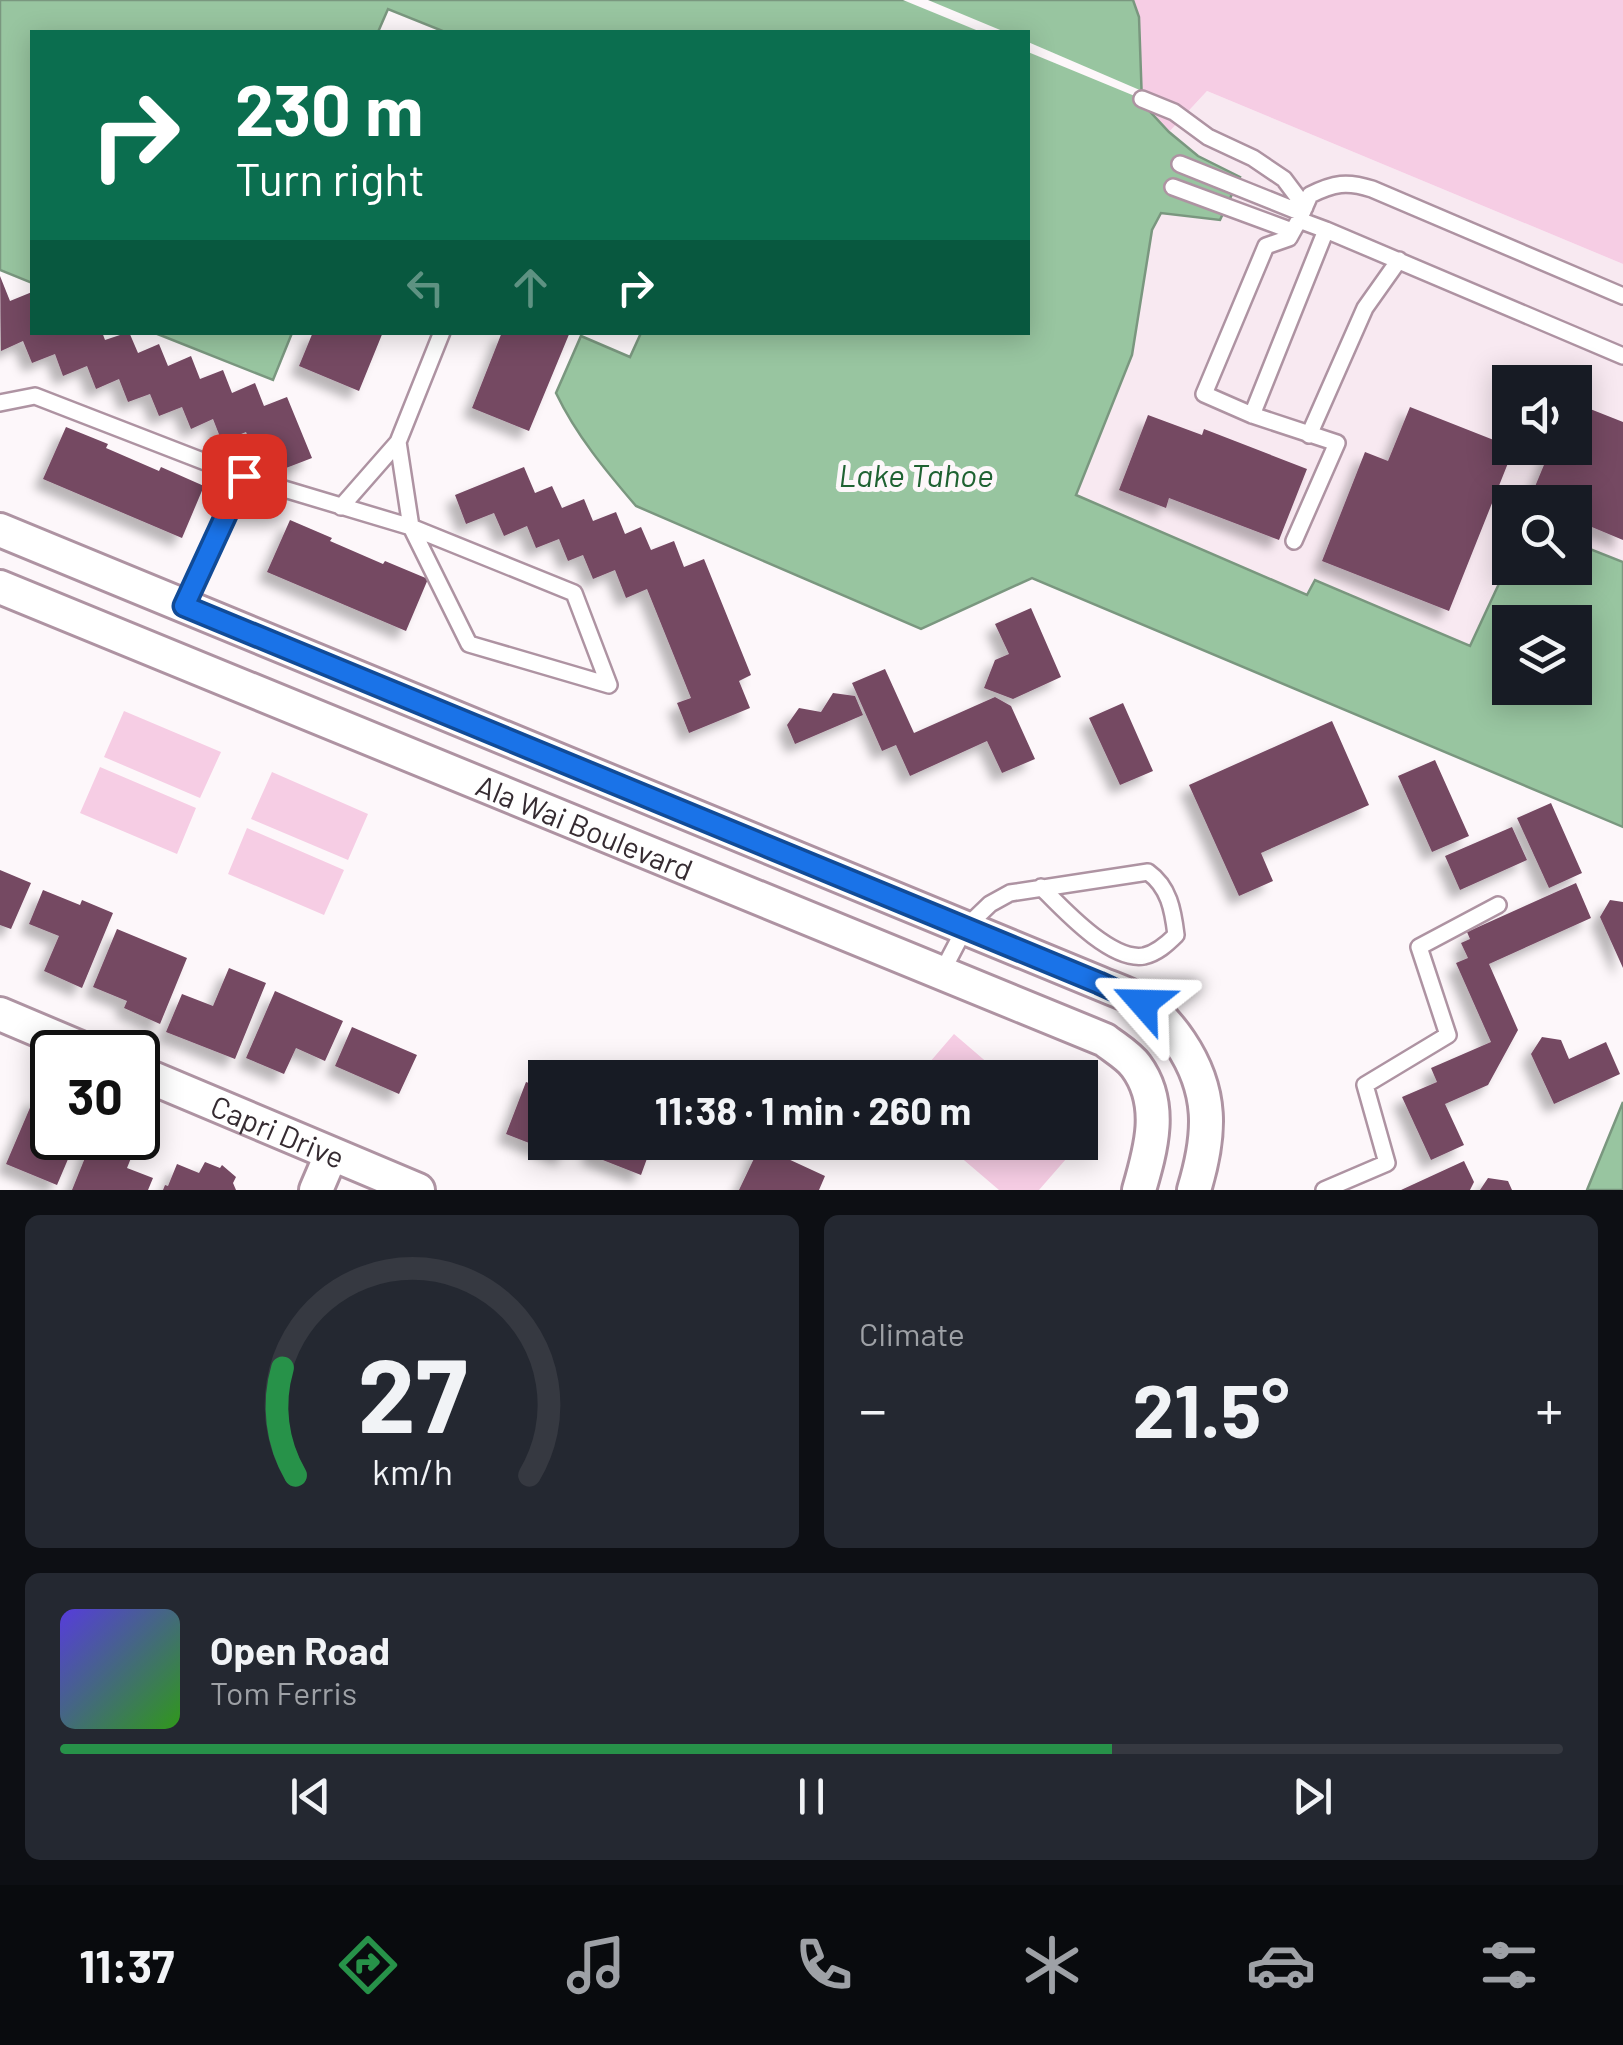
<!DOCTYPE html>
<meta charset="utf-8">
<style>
body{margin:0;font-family:Barlow,sans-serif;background:#242831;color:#f1f3f6;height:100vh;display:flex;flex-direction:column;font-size:38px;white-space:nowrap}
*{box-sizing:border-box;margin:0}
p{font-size:32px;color:#9ea1a6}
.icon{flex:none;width:55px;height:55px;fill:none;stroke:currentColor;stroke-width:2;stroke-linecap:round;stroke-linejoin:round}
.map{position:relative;height:1190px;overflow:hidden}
.details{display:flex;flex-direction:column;gap:25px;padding:25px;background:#0d0f14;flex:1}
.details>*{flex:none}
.top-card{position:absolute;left:30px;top:30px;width:1000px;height:305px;border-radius:0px;box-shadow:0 5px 25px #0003;background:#0b6e4f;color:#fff;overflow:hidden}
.fabs{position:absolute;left:1492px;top:365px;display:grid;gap:20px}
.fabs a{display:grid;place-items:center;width:100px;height:100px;border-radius:0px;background:#171b24;box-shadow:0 5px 25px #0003;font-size:50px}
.speed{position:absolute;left:30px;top:1030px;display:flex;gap:20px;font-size:50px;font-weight:700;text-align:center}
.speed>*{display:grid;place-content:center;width:130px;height:130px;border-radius:50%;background:#171b24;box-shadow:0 5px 25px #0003;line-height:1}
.speed .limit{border:5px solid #111;border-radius:15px;background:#fff;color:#111}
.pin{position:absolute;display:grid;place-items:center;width:85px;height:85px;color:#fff;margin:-42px;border-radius:20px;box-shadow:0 5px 15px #0006}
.me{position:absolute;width:110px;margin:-55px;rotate:295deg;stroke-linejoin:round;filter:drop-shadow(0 0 8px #0008)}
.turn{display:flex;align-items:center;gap:35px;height:210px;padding:0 40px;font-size:45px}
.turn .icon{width:130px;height:130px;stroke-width:2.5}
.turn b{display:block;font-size:70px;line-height:85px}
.lanes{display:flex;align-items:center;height:95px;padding:0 40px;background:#0003;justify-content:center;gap:50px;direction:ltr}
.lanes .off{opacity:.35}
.big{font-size:75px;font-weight:700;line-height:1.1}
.details .tile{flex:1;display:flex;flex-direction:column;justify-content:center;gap:15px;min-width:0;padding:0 35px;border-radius:15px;background:#242831}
.details .dial{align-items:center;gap:0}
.dial svg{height:260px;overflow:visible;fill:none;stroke:#363941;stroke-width:7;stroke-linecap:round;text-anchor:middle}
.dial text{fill:#f1f3f6;stroke:none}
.song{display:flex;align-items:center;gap:30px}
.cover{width:120px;height:120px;border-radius:15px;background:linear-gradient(135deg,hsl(250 70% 55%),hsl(110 70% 35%))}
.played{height:10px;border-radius:5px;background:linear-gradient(90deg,#279249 70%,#363941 70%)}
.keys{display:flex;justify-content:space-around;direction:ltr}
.heat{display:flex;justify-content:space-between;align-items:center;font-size:55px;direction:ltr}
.details .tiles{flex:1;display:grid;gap:25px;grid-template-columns:1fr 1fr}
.tile:last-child{grid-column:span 2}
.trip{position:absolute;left:528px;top:1060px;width:570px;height:100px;border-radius:0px;background:#171b24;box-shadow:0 5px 25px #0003;font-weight:700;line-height:100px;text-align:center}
.tabs{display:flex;height:160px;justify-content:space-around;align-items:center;background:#090b0e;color:#9ea1a6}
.tabs .icon{width:70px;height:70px}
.tabs .active{color:#279249}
.tabs b{font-size:45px;color:#f1f3f6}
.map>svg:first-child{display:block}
.built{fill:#f8e9f1;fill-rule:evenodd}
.green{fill:#f6cde4}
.water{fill:#98c5a0;stroke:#7a977f;stroke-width:2.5;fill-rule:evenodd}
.pier{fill:#fdf7fa}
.building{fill:#754862;filter:url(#shadow)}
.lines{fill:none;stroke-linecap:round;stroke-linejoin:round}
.lane-casing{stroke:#ae93a2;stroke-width:20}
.street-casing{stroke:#ae93a2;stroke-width:38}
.lane{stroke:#fff;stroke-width:15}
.street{stroke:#fff;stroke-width:32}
.route-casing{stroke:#114b97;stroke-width:25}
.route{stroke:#1a73e8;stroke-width:18}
.labels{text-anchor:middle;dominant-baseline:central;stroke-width:10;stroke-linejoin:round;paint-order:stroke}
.street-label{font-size:30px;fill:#352b31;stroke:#fdf7fa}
.water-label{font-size:32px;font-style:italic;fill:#1f6232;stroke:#fdf7fa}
</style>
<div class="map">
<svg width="1623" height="1190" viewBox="0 0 1623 1190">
<defs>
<filter id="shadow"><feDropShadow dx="-9" dy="9" stdDeviation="5" flood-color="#0004"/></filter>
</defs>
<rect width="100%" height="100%" fill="#fdf7fa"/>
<path class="built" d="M1207,91L1623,264V562L1575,543V502H1510V560L1471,647L1315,581L1308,595L1076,495L1132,355L1152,230L1161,213L1220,219L1240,177L1198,156L1169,132ZM1510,382H1575V448H1510Z"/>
<path class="green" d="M1133,0H1623V264L1207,91L1169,132L1142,103L1139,17Z
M124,711L221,752L200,798L104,757Z
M100,767L196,808L177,854L80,813Z
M272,772L368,814L348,860L251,819Z
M247,828L344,870L324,915L228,874Z
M954,1034L1004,1077H917Z
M944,1143L1079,1142L1080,1143L1039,1190H999Z"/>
<path class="water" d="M0,0H1133L1139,17L1142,103L1169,132L1198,156L1240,177L1220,220L1161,213L1152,230L1132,355L1076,495L1307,595L1315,580L1470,646L1510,560V568H1575V543L1623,562V827L1032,578L921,629L636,506C606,471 576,435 556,393L581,336L630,357L641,333L1028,332V32H445L388,9L378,32H32V283L0,270ZM1510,622H1575V688H1510Z
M155,333L292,332V333L273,380Z
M1623,1102V1190H1587Z"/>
<path class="pier" d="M903,0H928L1005,32H981Z
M1028,42L1142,91V99L1028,52Z"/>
<path class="building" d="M0,276L10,301L32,292V332H102L105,340L129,332L138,353L159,344L168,366L191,356L200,379L223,370L232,393L255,383L264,406L287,397L312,458L286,468L277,446L255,455L246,432L222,442L213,419L191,429L182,407L159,416L150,394L128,402L119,379L96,389L87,366L63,376L55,354L32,363L23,341L1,351Z
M313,332H383L359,391L299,366Z
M502,332H570L529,431L472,408Z
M1575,403L1623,422V540L1575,520V502L1529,501L1551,448H1575Z
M1410,407L1514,448L1449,611L1322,561L1365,452L1388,461Z
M1148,415L1202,435L1204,429L1307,469L1279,540L1169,498L1166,508L1119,490Z
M66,427L108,444L106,448L159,471L161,467L204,486L182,538L43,479Z
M524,467L535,493L552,486L562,508L584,499L593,521L616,512L625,534L641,527L651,550L674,541L684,567L704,559L751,675L739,681L750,708L689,733L677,703L691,698L647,589L626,598L615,570L593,579L583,555L568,561L559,539L536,548L527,526L504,536L494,513L466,524L455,495Z
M290,520L332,538L330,541L383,564L385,561L428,579L406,631L267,572Z
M1031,608L1061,677L1013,699L984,688L995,660L1009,654L995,624Z
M885,669L914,733L995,697L1011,706L1035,759L1002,773L987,741L910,776L896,745L882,751L852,683Z
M833,693L855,696L863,715L795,744L787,725L799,708L821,712Z
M1123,703L1153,771L1120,785L1089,718Z
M1332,721L1369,805L1261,853L1273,881L1239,896L1189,785Z
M1435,760L1469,836L1432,852L1398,776Z
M1551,803L1582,873L1549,888L1517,818Z
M1512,827L1527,860L1460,890L1445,856Z
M0,870L31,883L11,929L0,925Z
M1576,883L1591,918L1489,964L1518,1030L1488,1085L1445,1104L1464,1145L1431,1160L1402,1097L1437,1082L1431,1068L1491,1042L1456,963L1468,958L1461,943L1470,939L1467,932Z
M43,890L80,905L82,900L113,913L82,988L44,971L59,936L29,924Z
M1610,900L1623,902V968L1600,917Z
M117,929L187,958L160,1024L124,1008L127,1001L93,987Z
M229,968L266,983L235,1059L166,1032L182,994L213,1006Z
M275,991L343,1021L325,1061L296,1048L284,1074L246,1058Z
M352,1027L417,1055L399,1094L335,1066Z
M1542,1037L1561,1040L1569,1059L1606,1042L1620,1074L1554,1104L1531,1054Z
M526,1082L545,1089V1142H570L565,1157L506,1134Z
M35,1096L52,1103V1138H77L57,1185L6,1164Z
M93,1138H139L127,1168L153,1178L148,1190H72Z
M594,1142H653L641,1175L590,1155Z
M760,1146L825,1176L819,1190H739Z
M1464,1161L1474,1182L1470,1190H1401Z
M205,1162L220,1168L222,1165L236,1177L233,1183L236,1190H163L165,1185L168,1186L177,1164L199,1173Z
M1488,1178L1508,1181L1512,1190H1480Z"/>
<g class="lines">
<defs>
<path id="lane" d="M1142,99L1174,112L1208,137L1253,158L1284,179L1305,207
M1180,164L1302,213
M1173,187L1292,231
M1623,296L1372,189C1347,181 1334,183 1310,195L1299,220L1326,230L1623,356
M0,403L35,396L244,477L411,527L574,593L609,685L469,644L411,527L398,442L442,332
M1252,415L1326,230
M1309,435L1365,308L1399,260
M341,507L398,442
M1294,541L1337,443L1252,415L1204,394L1266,246L1289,238L1299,220
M184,606L244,477
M942,972L965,928L990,904L1010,893L1148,872C1169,887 1173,910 1176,935C1167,944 1157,953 1144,956C1111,962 1062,908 1041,887
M1324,1190L1387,1163L1365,1085L1448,1035L1419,947L1498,905"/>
<g id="street">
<path d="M0,530L1099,983C1113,989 1129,994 1142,1002C1156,1012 1170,1027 1180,1042C1213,1091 1211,1134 1194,1190"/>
<path id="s1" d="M0,587L1105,1040C1115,1048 1129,1056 1136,1066C1164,1104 1151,1149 1139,1190"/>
<path d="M0,1014L90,1052"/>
<path id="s2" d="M138,1072L418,1190"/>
<path d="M316,1190L331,1155"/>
</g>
</defs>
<use href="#lane" class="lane-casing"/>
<use href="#street" class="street-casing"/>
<use href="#lane" class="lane"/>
<use href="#street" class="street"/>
</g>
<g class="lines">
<defs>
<path id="route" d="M244,476L184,606L1099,983L1143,1003"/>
</defs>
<use href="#route" class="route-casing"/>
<use href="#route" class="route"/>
</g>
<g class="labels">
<g class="street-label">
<text stroke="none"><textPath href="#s1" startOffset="632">Ala Wai Boulevard</textPath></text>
<text stroke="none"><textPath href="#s2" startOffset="152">Capri Drive</textPath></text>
</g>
<g class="water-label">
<text x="916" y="474">Lake Tahoe</text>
</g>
</g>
</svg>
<div class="fabs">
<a><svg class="icon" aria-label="sound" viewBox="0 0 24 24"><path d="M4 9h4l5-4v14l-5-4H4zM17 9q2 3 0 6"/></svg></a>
<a><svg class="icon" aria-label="search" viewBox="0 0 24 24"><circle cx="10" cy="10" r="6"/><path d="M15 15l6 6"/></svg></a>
<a><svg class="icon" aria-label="layers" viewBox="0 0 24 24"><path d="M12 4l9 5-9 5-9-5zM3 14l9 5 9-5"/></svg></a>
</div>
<div class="speed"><div class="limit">30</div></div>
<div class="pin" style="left:244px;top:476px;background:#d93025"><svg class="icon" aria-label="arrive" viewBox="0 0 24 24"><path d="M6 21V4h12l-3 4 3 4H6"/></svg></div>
<svg class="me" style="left:1143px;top:1003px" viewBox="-20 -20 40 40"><path d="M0-17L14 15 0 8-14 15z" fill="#1a73e8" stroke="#fff" stroke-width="4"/></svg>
<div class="trip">11:38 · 1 min · 260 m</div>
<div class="top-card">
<div class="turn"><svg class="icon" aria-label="right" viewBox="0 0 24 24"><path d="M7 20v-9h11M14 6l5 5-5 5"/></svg><div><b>230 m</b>Turn right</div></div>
<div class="lanes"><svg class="icon off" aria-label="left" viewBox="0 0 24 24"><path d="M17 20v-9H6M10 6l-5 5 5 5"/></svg><svg class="icon off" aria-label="ahead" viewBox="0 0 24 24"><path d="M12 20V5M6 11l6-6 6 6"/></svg><svg class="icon" aria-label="right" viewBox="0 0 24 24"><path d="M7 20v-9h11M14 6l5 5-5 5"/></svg></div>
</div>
</div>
<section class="details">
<div class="tiles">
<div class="tile dial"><svg viewBox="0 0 100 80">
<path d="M14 69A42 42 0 1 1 86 69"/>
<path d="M14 69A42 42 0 0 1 10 36" stroke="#279249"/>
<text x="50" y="56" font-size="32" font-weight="700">27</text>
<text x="50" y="72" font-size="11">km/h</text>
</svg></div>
<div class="tile"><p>Climate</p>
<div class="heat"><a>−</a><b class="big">21.5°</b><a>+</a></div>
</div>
<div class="tile">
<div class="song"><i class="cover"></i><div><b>Open Road</b><p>Tom Ferris</p></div></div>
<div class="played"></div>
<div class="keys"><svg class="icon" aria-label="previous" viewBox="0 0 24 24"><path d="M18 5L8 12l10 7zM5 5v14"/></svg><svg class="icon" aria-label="pause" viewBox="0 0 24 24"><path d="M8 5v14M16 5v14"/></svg><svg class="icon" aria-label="next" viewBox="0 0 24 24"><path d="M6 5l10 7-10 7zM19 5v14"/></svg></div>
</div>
</div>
</section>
<nav class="tabs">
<b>11:37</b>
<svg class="icon active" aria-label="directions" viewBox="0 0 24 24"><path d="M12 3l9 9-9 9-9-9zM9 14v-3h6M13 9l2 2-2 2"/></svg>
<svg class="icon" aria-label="music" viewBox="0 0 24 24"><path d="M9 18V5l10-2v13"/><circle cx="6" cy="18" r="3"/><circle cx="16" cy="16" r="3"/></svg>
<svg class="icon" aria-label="phone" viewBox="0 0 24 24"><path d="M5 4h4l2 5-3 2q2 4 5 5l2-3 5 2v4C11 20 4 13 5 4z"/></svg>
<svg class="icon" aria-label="climate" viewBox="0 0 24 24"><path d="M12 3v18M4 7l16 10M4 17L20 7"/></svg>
<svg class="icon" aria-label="car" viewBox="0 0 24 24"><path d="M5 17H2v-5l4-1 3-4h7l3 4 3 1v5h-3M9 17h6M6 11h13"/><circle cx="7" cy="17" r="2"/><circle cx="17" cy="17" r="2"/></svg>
<svg class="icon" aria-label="filters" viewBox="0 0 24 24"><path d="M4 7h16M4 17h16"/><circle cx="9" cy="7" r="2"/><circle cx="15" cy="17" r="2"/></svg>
</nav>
